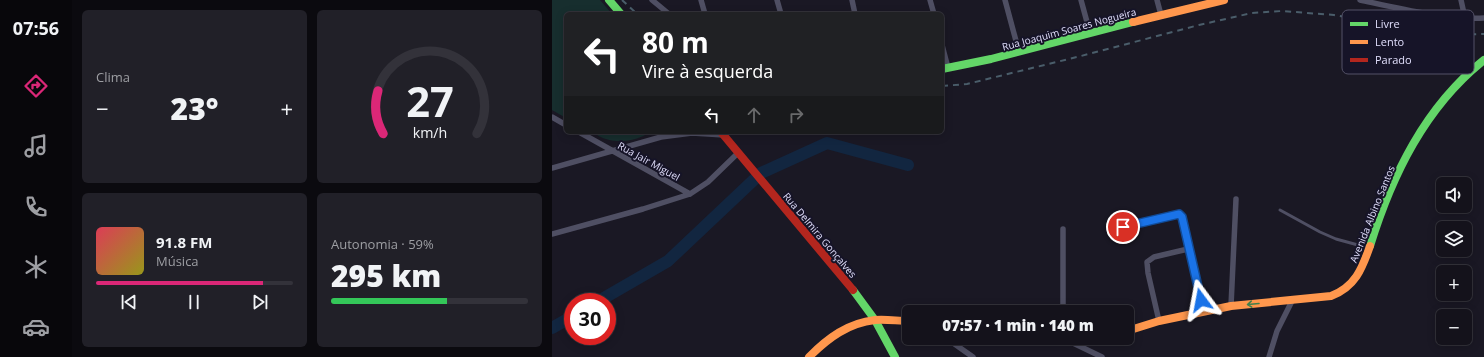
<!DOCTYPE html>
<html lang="pt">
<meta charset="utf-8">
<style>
body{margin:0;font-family:"Open Sans",sans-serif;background:#212028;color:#f1f3f6;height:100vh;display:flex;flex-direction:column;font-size:15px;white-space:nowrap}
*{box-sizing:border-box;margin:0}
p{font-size:13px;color:#9d9ea3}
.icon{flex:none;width:22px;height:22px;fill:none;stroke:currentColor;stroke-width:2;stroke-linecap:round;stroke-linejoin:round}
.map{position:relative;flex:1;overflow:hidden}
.details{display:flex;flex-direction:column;gap:10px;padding:10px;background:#0b0a0f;width:480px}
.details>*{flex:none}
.top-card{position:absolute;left:12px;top:12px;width:380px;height:122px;border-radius:6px;box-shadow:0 2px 10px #0003,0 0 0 1px #33323a;background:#202124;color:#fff;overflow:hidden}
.controls{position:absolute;left:884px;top:177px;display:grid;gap:8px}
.controls a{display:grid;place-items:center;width:36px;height:36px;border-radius:6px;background:#14121b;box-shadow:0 2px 10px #0003,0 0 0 1px #33323a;font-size:20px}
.speed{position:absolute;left:12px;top:293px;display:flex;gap:8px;font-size:20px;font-weight:700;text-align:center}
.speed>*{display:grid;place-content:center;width:52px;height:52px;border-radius:50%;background:#14121b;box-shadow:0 2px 10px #0003,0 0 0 1px #33323a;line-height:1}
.speed .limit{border:6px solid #d22;background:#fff;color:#111}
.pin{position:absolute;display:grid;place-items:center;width:34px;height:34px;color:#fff;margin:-17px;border:2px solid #fff;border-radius:50%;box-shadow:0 1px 4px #0007}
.me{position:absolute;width:44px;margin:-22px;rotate:347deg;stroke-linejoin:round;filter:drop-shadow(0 0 3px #0008)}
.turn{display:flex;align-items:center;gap:14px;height:84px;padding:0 12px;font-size:18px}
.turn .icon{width:52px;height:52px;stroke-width:2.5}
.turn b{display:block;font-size:28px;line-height:34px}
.lanes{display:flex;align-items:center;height:38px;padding:0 12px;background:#0003;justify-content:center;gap:20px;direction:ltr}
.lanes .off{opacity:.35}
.big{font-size:30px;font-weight:800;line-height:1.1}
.details .card{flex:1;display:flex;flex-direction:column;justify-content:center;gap:6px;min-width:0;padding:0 14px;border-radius:6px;background:#212028}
.details .dial{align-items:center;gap:0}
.dial svg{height:104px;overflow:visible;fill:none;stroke:#33323a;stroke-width:7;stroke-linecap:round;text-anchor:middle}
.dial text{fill:#f1f3f6;stroke:none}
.song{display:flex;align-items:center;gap:12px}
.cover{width:48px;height:48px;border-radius:6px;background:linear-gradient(135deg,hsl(350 70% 55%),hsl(60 70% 35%))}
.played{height:4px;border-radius:2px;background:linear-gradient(90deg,#db2777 85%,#33323a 85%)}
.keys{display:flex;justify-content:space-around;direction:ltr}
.heat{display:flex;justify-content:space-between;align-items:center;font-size:22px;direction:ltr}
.charge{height:6px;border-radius:3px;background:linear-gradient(90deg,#34c759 59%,#33323a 0)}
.details .tiles{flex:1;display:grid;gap:10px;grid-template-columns:repeat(2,1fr)}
.trip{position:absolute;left:350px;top:305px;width:232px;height:40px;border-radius:6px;background:#14121b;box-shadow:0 2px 10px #0003,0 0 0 1px #33323a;font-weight:800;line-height:40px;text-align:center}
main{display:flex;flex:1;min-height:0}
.tab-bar{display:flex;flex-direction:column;width:72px;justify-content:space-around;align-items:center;background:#08070b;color:#9d9ea3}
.tab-bar .icon{width:28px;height:28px}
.tab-bar .current{color:#db2777}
.tab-bar b{font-size:18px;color:#f1f3f6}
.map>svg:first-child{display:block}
.green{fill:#172e2e}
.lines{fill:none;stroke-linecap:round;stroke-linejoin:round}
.river{stroke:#122640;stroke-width:12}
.lane{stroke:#4f4f63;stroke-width:3}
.street{stroke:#4f4f63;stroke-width:5.5}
.fast{stroke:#63d668;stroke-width:8}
.slow{stroke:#ff974d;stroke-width:8}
.jam{stroke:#b3261e;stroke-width:8}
.rail{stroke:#4a5d6a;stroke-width:2;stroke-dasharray:6 5;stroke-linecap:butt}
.oneway{stroke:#407f4b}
.route-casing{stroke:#114b97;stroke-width:10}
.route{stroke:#1a73e8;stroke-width:7}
.labels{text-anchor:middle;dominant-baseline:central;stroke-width:4;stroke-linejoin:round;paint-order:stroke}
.street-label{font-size:10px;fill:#e0defb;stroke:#161428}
.key{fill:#161428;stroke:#535167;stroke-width:1}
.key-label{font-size:11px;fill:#e0defb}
</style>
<main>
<nav class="tab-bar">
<b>07:56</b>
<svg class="icon current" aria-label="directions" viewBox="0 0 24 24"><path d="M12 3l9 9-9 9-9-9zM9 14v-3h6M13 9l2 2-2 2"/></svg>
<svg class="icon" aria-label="music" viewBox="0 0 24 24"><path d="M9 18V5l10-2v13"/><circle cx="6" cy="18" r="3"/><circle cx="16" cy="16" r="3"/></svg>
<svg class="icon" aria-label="phone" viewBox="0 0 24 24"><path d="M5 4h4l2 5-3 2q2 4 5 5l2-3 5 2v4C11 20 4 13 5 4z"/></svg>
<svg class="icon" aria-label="climate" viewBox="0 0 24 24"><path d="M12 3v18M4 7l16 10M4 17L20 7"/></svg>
<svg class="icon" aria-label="car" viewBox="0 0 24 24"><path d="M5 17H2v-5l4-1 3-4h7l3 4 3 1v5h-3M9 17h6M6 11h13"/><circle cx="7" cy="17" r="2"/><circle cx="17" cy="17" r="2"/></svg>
</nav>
<section class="details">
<div class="tiles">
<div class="card"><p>Clima</p>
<div class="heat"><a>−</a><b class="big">23°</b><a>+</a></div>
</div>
<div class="card dial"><svg viewBox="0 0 100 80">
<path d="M14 69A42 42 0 1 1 86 69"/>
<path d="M14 69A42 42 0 0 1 10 36" stroke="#db2777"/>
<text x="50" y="56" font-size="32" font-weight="700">27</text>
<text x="50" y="72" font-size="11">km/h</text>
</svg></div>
<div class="card">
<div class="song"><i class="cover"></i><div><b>91.8 FM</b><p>Música</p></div></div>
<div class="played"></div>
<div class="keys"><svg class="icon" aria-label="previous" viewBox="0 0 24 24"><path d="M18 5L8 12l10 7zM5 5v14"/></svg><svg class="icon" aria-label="pause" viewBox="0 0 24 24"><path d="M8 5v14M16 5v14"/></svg><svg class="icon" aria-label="next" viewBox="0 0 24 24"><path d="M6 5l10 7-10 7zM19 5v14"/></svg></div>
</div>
<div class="card"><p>Autonomia · 59%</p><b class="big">295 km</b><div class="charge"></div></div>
</div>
</section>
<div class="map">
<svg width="932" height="357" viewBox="0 0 932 357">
<rect width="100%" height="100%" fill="#1a1824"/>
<path class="green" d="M0,0H48L60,14H14V118L0,110Z
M40,132H99C86,140 69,144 54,139C49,138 44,134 40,132Z"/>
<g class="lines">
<path class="river" d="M45,302L116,261L209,173L275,143L356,165
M0,328L21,316"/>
<path class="lane" d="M728,210L768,232L784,239L817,248"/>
<path class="street" d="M100,0L117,14
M149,0L153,14
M225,0L229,14
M300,0L303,14
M378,0L382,14
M453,0L467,52
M529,0L538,33
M605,0L609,15
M808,0C845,8 894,20 932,18
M909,0L913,18
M390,45L396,68
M0,117L14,125
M27,132L138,194
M0,168L109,137L140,133L172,135
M571,227L623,215L627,214L630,217L652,311
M511,229V312
M0,234L91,209L138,194L156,182L186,153
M679,306L684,199
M607,321L596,273L595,262L602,257L636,249
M394,338L421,357
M521,343L550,357
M717,357L725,331L740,301"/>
<path class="fast" d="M57,0L69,14
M390,69L439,59L581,22
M818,246C840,175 873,107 932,60
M301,290L323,320L343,357
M509,338C525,344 541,341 557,338"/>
<path class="slow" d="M581,22L672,0
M575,331L607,321L679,306L779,296C803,287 810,269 818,246
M257,357C276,338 296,323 323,320C334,319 346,321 357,321"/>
<path class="jam" d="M169,132L301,290"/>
<path class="rail" d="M70,0L85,14
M390,86L415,84L529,56L647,25L700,13L730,11L782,15L894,35L932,34"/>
</g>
<defs><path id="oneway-shaft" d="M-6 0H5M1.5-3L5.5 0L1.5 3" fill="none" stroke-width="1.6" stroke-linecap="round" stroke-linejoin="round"/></defs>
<use class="oneway" href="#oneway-shaft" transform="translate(701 304) rotate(175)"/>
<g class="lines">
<defs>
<path id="route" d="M571,227L627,214L630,217L649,300"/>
</defs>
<use href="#route" class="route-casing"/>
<use href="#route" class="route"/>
</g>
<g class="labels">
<g class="street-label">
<text transform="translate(517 29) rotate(-15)">Rua Joaquim Soares Nogueira</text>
<text transform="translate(97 161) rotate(29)">Rua Jair Miguel</text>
<text transform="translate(820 214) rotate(-68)">Avenida Albino Santos</text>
<text transform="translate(268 235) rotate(50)">Rua Delmira Gonçalves</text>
</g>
</g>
<rect x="790" y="10" width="132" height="64" rx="6" class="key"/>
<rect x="798" y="22" width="18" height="4" fill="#63d668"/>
<rect x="798" y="40" width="18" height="4" fill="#ff974d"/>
<rect x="798" y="58" width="18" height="4" fill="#b3261e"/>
<g class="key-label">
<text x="823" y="28">Livre</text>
<text x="823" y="46">Lento</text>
<text x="823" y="64">Parado</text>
</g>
</svg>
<div class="controls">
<a><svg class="icon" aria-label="sound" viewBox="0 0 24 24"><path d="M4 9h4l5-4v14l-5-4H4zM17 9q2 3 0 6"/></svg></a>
<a><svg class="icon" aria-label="layers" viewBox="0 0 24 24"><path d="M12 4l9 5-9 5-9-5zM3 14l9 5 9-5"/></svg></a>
<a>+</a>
<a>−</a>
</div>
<div class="speed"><div class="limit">30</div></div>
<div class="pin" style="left:571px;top:227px;background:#d93025"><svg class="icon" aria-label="arrive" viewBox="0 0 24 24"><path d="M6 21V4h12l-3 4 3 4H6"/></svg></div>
<svg class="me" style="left:649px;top:300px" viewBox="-20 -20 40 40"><path d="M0-17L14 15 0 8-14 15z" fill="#1a73e8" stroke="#fff" stroke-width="4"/></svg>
<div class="trip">07:57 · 1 min · 140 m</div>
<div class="top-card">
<div class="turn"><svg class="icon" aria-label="left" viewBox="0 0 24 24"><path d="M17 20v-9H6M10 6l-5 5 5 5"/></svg><div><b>80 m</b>Vire à esquerda</div></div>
<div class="lanes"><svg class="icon" aria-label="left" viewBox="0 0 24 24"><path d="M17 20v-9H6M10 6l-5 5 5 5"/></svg><svg class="icon off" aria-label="ahead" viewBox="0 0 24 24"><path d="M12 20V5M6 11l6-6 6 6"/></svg><svg class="icon off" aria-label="right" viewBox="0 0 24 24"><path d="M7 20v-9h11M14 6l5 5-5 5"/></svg></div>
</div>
</div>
</main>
